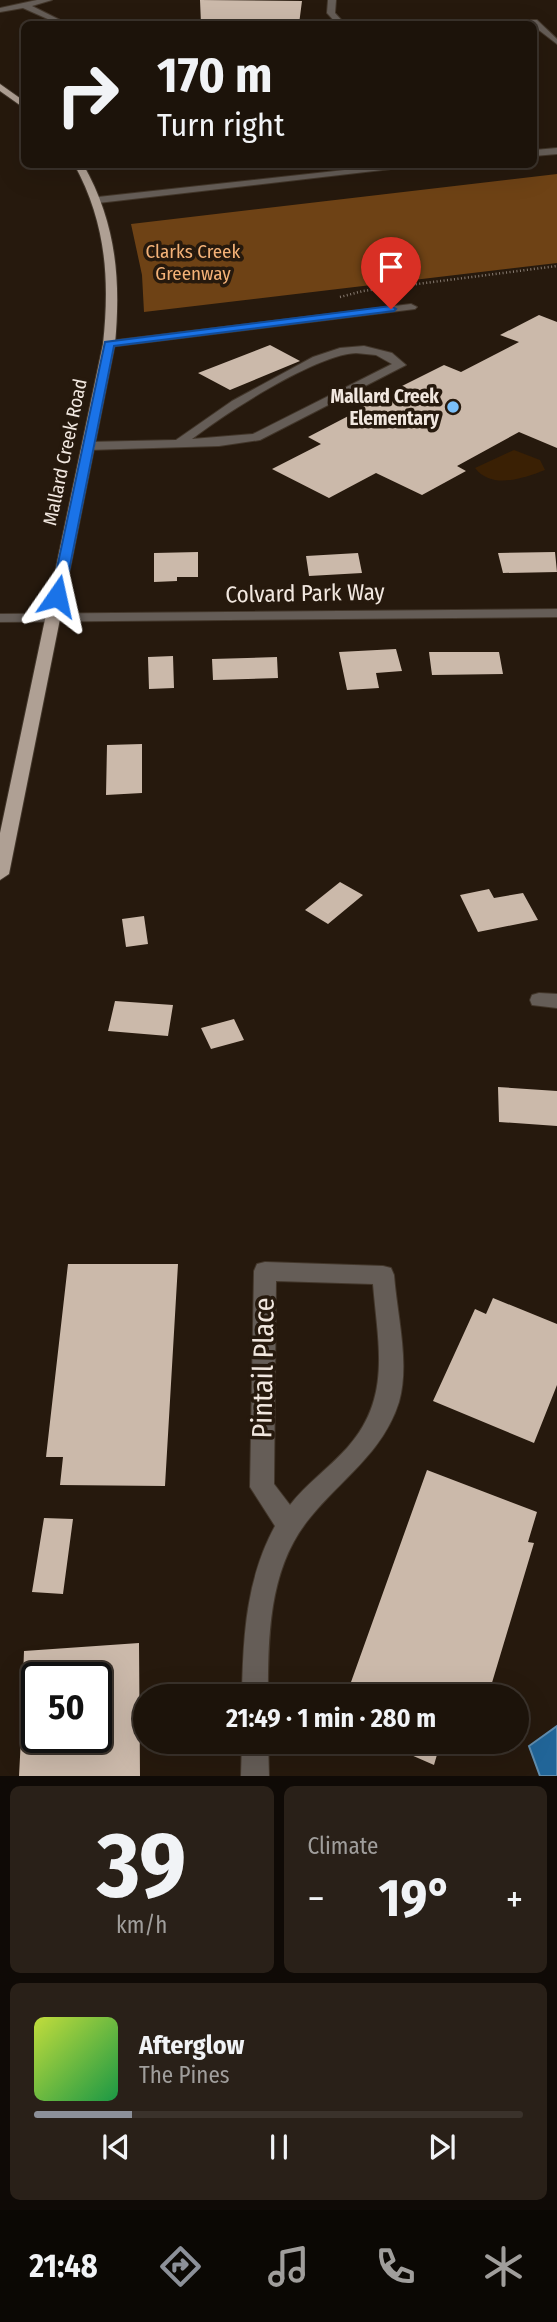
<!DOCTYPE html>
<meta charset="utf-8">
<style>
body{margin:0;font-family:"Fira Sans Condensed",sans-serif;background:#292018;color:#f1f3f6;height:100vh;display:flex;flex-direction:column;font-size:26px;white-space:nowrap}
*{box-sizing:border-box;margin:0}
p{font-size:23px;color:#a09e9c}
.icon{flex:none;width:38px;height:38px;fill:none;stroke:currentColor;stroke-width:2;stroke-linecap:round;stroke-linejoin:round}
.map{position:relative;height:1776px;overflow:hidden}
.details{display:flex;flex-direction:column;gap:10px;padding:10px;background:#0f0a06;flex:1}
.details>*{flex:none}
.banner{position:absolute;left:21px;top:21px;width:516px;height:147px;border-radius:10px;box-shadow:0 7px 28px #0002,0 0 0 2px #3a322b;background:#1c130a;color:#f1f3f6;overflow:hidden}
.speed{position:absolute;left:21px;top:1662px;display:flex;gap:14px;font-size:35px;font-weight:700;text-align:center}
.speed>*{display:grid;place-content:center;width:91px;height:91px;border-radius:50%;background:#1c130a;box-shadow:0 7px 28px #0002,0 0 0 2px #3a322b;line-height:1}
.speed .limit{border:4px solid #111;border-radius:10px;background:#fff;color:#111}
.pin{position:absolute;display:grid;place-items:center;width:60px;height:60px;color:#fff;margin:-72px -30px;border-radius:50% 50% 50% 0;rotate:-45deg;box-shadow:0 0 7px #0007}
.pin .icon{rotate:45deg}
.me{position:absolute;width:77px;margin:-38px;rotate:11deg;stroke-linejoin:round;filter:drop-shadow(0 0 5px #0008)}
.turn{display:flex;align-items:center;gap:24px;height:147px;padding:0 21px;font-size:32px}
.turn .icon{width:91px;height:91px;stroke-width:2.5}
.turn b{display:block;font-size:49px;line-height:60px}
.big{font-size:52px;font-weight:700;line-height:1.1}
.details .card{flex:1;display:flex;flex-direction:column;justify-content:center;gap:10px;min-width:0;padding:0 24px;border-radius:10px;background:#292018}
.details .dial{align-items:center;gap:0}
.dial b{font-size:91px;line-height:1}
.song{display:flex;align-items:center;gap:21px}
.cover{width:84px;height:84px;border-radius:10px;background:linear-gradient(135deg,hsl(70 70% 55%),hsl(140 70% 35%))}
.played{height:7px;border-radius:4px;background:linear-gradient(90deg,#8c9099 20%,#3a322b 20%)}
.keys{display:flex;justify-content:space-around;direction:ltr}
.heat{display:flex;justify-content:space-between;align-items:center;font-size:38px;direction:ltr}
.details .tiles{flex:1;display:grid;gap:10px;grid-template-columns:1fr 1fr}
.card:last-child{grid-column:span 2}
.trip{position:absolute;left:133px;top:1684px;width:396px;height:70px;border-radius:35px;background:#1c130a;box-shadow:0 7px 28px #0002,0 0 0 2px #3a322b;font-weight:700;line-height:70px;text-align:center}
.dock{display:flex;height:112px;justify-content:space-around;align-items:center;background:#0b0804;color:#a09e9c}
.dock .icon{width:49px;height:49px}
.dock .on{color:#8c9099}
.dock b{font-size:32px;color:#f1f3f6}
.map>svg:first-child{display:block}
.green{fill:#3a2004}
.forest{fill:#6e4215}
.water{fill:#216598;stroke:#5f8cad;stroke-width:2}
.building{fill:#cbb9aa}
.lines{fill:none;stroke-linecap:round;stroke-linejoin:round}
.minor-casing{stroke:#42362a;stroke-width:2}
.major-casing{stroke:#42362a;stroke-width:2}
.path{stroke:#877b71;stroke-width:2.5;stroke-dasharray:1 2.5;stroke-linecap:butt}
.minor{fill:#655d57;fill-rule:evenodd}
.major{fill:#afa094;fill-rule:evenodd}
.route{fill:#1a73e8;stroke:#114b97;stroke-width:2}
.poi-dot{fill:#7abff8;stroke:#26190d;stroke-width:2.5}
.labels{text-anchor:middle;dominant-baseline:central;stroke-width:7;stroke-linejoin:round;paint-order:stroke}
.far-park-label{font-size:19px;fill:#f4b278;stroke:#26190d}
.far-poi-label{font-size:19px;font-weight:bold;fill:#f1e7df;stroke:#26190d;text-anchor:end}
.far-street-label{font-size:19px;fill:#f1e7df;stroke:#26190d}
.street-label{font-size:23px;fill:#f1e7df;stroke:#26190d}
.near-street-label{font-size:28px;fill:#f1e7df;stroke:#26190d}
</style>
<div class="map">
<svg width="557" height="1776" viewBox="0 0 557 1776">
<rect width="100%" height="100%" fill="#26190d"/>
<path class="green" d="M514,450L540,460L545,470C524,478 492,490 475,468Z"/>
<path class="forest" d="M557,174V263L144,312L142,275L131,224Z"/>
<path class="water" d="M557,1726V1776H540L529,1746Z"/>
<path class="building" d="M200,0L302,1L299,24H201Z
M539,315L557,322V448L519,432L457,466L466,471L422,495L376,473L329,498L272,469L321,444L308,437L358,411L354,410L444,365L461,372L519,342L500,335Z
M270,345L300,361L230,390L198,373Z
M198,552V577H177V581L154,582V553Z
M555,552L557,572L503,573L498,553Z
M358,553L362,573L309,576L306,556Z
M396,649L402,671L376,673L379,688L347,690L339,652Z
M429,652H499L503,674L432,675Z
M173,656L174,688L149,689L148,657Z
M277,657L278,678L213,680L212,659Z
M142,744V793L106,795L107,745Z
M340,882L363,895L328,924L305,910Z
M489,889L494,898L523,893L538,920L478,932L460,895Z
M144,916L148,944L126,947L122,919Z
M115,1001L173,1005L168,1036L108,1031Z
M234,1019L244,1040L211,1049L201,1028Z
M498,1087L557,1091V1126L499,1122Z
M68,1264H178L165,1486L60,1485L63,1457H46Z
M493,1298L557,1324V1385L534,1443L433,1401L475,1309L486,1314Z
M427,1470L537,1512L528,1542L534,1543L488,1696H346Z
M44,1518L73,1519L63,1594L32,1592Z
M139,1643L140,1776H19L21,1738H96V1678H23L24,1651Z
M379,1741H441L434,1765Z"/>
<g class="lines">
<defs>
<path id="minor" d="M37,0H52L32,6L68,24H59L23,8L0,12V8Z
M328,0H336L335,13L345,24H337L327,13Z
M531,20H537L557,39V44L531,24Z
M557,148V154L534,156V150Z
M399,164H434L98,203L93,200L98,197Z
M411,304L417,307L415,309L109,347L103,344L109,341Z
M364,346L392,353L406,365L260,440L219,446L88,450L82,446L88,442L176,440L232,401L313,357L340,348ZM356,353L376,355L392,364L253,434L192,439C226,413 315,355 356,353Z
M557,609V617L0,622V614Z
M539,993L557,994V1008L532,1005L530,1000L532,995Z
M265,1262L383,1266L391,1268L394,1275C397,1315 410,1363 399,1402C383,1453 341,1479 309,1519C269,1568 268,1635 268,1696H242C243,1637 246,1579 275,1526L250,1487L254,1271L257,1264ZM276,1281L373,1284C378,1345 392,1398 347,1448C329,1468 306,1484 290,1505L274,1484Z
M242,1741H268L269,1776H241Z"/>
<path id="major" d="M0,84L24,101V108L0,91Z
M74,164H83C116,222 121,279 115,344L9,874L0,880V833L103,344C110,279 106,222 74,164Z"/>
</defs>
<use href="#minor" class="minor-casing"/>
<use href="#major" class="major-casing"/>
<path class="path" d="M340,297L363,291L557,266"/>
<use href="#minor" class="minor"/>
<use href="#major" class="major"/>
</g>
<path class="route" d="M391,306L396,309L394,311L114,346L64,596L57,600L53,599L51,596L105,342Z"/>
<circle class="poi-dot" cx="453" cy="407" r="7"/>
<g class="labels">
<g class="far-park-label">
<text x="193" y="251">Clarks Creek<tspan x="193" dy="22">Greenway</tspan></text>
</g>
<g class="far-poi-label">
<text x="439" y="396">Mallard Creek<tspan x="439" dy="22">Elementary</tspan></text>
</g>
<g class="far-street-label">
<text transform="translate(65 452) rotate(-78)">Mallard Creek Road</text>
</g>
<g class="street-label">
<text transform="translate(305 593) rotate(-1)">Colvard Park Way</text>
</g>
<g class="near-street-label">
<text transform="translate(263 1368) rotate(-89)">Pintail Place</text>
</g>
</g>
</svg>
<div class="speed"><div class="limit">50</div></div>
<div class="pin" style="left:391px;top:309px;background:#d93025"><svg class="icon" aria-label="arrive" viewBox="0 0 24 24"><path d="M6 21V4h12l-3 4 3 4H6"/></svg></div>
<svg class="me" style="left:57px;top:596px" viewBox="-20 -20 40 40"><path d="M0-17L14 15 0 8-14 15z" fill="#1a73e8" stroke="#fff" stroke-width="4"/></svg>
<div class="trip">21:49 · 1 min · 280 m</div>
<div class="banner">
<div class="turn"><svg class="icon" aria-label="right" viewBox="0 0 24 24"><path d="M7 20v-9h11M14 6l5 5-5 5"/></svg><div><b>170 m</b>Turn right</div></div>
</div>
</div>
<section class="details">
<div class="tiles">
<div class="card dial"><b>39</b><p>km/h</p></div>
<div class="card"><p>Climate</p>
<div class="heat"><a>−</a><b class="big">19°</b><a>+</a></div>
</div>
<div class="card">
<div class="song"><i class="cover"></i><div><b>Afterglow</b><p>The Pines</p></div></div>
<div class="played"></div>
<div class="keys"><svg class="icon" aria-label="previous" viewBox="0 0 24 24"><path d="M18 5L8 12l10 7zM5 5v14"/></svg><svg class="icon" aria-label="pause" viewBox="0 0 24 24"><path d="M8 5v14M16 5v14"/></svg><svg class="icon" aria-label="next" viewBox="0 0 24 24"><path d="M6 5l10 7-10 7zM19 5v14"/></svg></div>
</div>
</div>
</section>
<nav class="dock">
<b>21:48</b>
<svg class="icon on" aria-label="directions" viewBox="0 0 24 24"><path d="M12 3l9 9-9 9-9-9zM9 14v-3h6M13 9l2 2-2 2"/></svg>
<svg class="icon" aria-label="music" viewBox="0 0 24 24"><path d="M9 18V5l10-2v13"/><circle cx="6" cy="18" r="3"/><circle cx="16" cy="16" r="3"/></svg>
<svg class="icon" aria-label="phone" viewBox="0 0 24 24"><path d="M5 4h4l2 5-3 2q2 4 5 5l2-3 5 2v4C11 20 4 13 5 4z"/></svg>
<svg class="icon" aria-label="climate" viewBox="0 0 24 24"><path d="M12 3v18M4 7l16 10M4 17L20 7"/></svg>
</nav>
